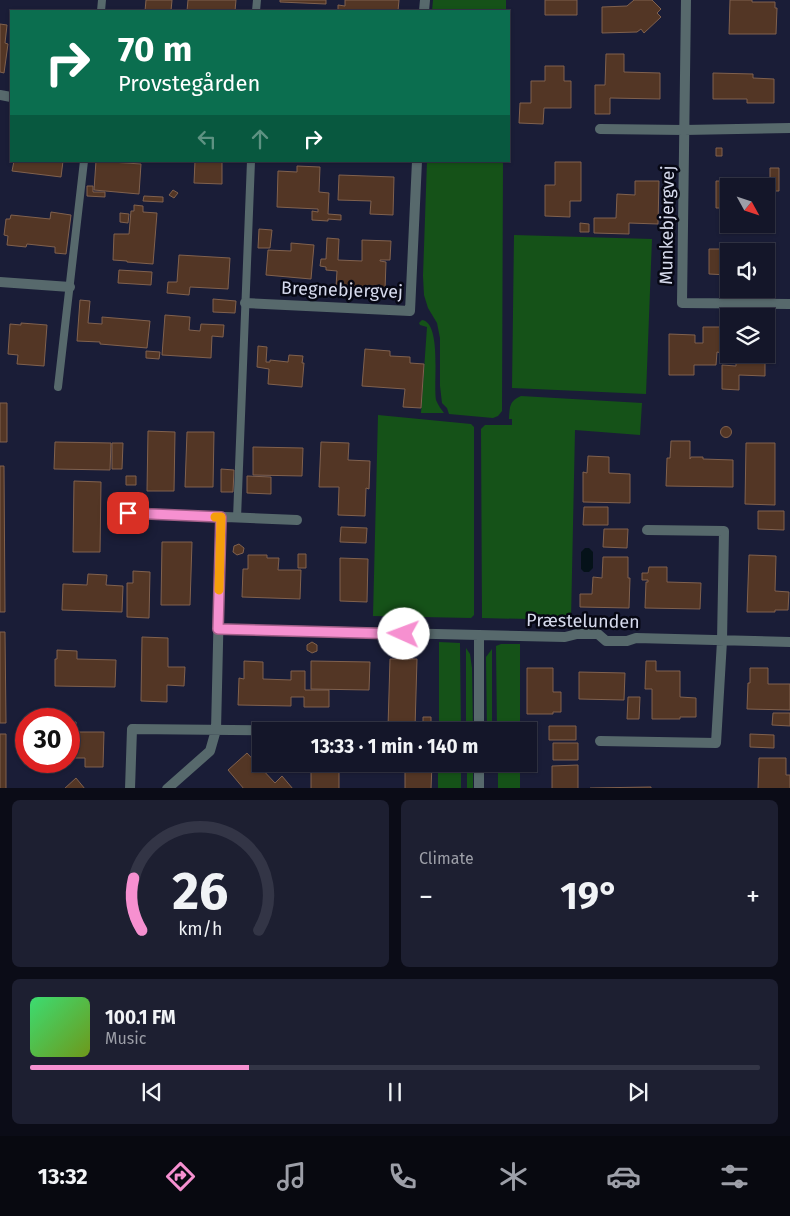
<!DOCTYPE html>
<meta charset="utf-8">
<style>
body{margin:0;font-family:"Fira Sans",sans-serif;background:#1d1f31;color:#f1f3f6;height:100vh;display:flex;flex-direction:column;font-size:19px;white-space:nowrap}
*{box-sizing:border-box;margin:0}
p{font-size:16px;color:#9d9fa8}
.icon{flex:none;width:28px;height:28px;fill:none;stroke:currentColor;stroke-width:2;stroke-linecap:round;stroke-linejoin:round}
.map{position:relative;height:788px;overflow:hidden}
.drawer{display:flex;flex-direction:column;gap:12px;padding:12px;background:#0b0c17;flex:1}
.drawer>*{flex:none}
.guide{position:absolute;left:10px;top:10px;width:500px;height:152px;border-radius:0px;box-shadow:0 1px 4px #0004,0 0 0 1px #333546;background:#0b6e4f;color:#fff;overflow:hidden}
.needle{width:32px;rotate:130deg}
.fabs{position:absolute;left:720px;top:178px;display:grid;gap:10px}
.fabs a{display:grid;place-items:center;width:55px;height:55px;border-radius:0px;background:#141629;box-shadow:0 1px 4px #0004,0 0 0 1px #333546;font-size:25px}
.speed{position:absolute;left:15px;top:708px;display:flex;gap:10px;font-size:25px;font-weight:700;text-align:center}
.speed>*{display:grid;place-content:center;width:65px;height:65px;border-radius:50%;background:#141629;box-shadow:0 1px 4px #0004,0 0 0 1px #333546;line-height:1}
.speed .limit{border:8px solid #d22;background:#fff;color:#111}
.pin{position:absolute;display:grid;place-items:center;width:42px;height:42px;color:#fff;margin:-21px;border-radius:10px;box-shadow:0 2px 8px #0006}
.me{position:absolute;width:55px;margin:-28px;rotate:272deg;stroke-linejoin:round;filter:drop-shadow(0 0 4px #0008)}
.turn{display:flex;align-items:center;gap:18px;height:105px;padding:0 25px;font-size:22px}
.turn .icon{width:65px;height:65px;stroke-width:2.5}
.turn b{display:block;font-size:35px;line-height:42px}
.lanes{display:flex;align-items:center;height:48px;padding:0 25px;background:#0003;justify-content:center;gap:25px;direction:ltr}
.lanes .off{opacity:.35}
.big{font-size:38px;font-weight:700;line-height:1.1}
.drawer .tile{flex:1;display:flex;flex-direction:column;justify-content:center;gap:8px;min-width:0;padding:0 18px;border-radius:8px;background:#1d1f31}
.drawer .dial{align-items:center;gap:0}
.dial svg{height:130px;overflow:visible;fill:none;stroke:#333546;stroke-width:7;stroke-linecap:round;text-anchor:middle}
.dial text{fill:#f1f3f6;stroke:none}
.song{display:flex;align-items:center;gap:15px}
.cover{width:60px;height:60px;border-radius:8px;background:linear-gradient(135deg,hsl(140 70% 55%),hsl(80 70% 35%))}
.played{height:5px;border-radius:2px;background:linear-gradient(90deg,#f690d0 30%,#333546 30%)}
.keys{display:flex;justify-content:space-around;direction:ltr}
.heat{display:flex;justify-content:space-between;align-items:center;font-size:28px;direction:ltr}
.drawer .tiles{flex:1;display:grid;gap:12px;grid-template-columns:1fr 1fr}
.tile:last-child{grid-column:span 2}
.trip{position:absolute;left:252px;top:722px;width:285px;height:50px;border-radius:0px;background:#141629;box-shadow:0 1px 4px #0004,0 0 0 1px #333546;font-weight:700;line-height:50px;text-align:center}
.dock{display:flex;height:80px;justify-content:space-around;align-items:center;background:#080910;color:#9d9fa8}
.dock .icon{width:35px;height:35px}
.dock .active{color:#f690d0}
.dock b{font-size:22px;color:#f1f3f6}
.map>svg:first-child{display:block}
.green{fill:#155218}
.water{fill:#051219}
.building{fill:#533625;stroke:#80614e}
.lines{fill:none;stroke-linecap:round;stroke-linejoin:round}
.service{stroke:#57696c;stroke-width:8}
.minor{stroke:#57696c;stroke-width:10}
.route-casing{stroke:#a05e87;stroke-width:12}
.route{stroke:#f690d0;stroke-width:9}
.slow{stroke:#f59e0b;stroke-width:9}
.labels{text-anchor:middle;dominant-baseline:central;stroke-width:5;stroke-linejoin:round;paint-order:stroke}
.street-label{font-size:18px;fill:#d7dbed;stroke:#070814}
</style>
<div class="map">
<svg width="790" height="789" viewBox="0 0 790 789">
<rect width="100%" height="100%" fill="#1a1d37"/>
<path class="green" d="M433,0H506V11H432Z
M427,161H503L502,411L498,416L493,418L449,414L447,408L442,403L440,386V338L437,323L428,308L424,295L423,276Z
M514,235L652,239L646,394L512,388Z
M422,320C442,323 433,384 436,400C438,405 441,409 444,413H421L427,327L420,325L419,323Z
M521,396L642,403L640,435L575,430L571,620L482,618L481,429L485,425H512V419H509C510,407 509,401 521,396Z
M378,415L471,424L474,427V615L471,618L373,616Z
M439,642L460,643L461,731H439Z
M501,644H520V731H497L496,646Z
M466,648L470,654L472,668L473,731H466Z
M492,649V731H487L486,657Z
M438,764H461V788H438Z
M467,764H473V788H467Z
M498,764H520V788H498Z"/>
<path class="water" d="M585,548H589L593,552V568L589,572H584L581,569V552Z"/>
<path class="building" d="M146,0H172L171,11H145Z
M188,0H236L235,11H187Z
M280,0H326V4L280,2Z
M345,0H399L398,11H338V5L345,6Z
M545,0H577V15H545Z
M634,0H652L661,9L657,13L661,17L644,33L641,29L637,32L602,33V7L627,6Z
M730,0H752V2H775V8H777L776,34H729Z
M0,24L7,25L5,43L8,44L4,73L0,72Z
M606,54H624V72L660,73V99L610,98V114H595V85H605Z
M545,66H564V81H571V108H544L543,124L519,123L520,103H531V81H545Z
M713,73L753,74V78L774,79V103H747V99H713Z
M716,148H722V156H716Z
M14,161H63L61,177L12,171Z
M96,161L141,164L139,194L94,190Z
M195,161H222V184L194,183Z
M555,162H581V201H570V217L545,216V185H555Z
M297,166L320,167L319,192L329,193L328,214L341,215V220L328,219V221L312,220V211L318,212V209L277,207L278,171L297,172Z
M770,168H779V191H774L773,209H766V186H729V208H716V181L770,182Z
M339,175L394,177L393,215L370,214L371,201L338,200Z
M635,181H659L658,224L629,223V234L594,233V218H616L617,194L635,195Z
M87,186H93V192H105V197L87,196Z
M173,190L178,193L174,198L169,195Z
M144,196L163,197V202L143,201Z
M134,205L143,206V212L157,213L153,264L127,262V261L113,260L114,234H129L131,211H134Z
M664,208H670L669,218H663Z
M51,212L71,215L66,254L55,253V247L27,244L26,247L7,245L8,236L4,235L6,219H10L11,215L50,219Z
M120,213L129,214L128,223L120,222Z
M580,223L589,224V232H580Z
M259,229L272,230L270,248H258Z
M327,238L339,239L338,260L362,261V240L391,241L390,260H380V261L386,262L385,290L336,287L337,271L326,270V267L320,266L321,259H326Z
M291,243L314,245L311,279L266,275L268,250L291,251Z
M709,249H751V251H729V275L709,274Z
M179,255L230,258L228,289L190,287L189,295L167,293L168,282H177Z
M119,270L152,272L151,285L118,283Z
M213,299L236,301L235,313L213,312Z
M80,300L90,301L88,323L102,324V317L150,321L147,348L100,344V342L77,341Z
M165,315L190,317L189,330L200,331L201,324L224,325L223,337L212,336L211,358L162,355Z
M21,323L47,325L44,366L17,364L18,355L8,354L10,324L21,325Z
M703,327H723L722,353L717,352L716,365H694V375H669V334L695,335V343H703Z
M258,346L267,347L266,362H270V360L288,362L289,355L303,356L302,363H304L302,387L268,384L269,369L257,367Z
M365,349L390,351V356L410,357V363L424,364L421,408L403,407L405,389L362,386Z
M146,351L160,352L159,359L146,358Z
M736,354H765V376L739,375V390L722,389V365L736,366Z
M0,403H7V442H0Z
M720.5 432a5.5 5.5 0 1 1 11 0a5.5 5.5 0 1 1-11 0Z
M148,431L175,432L174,491H147Z
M187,432H214L213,487H185Z
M671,441H690V459L691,457H703V459L733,460V487L666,486L667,458H670Z
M55,442L111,443L110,470L54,469Z
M321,442L349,443L348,460L370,461L369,489L366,488L365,516L338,515L339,487H319Z
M112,443H123L122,469H112Z
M746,443H775V505L745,504Z
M253,447L303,448L302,476L253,475Z
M588,456L609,457V473L630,474V503L583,502V472L587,473Z
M0,466H4L5,612H0Z
M221,469L234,470L233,492H221Z
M126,476H136V485H126Z
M247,476L271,477V494L247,493Z
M74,481L101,482L100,552H73Z
M584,507H608V525H583Z
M758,511H784V530L758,529Z
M341,527L367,528L366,543L340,542Z
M604,529H628L627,548L603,547Z
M162,542H192L190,605H161Z
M239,544L244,548L243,553L237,555L233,552L234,546Z
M298,554H306V568H298Z
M248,555H267V558H279L278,570H301L300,599L242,597L243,569H248Z
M749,555L776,556L775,591L789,592L788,610H775V612H747Z
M603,557H628V578H630L629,608L580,607V594H592L593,577L602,578Z
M340,558L368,559L367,602L340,601Z
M649,567H667V582L701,583L700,609L645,608L646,582H648V580H642V573H648Z
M133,571L150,572L149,618L127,617V583H133Z
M88,574L107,575L106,585L123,586L122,612L62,610L63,584L87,585Z
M0,632H5L6,723H0Z
M142,637L168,638V667H185L184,686L167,685V702L141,701Z
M312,642L317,645V651L312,653L307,650V645Z
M57,650L77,651V659L116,660L115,687L55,686V659H57Z
M390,659H417L415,728L388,727Z
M244,661L263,662V679L291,680V671H305V690H329V707H304V697H291V706L238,705L239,678L244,679Z
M311,661L370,662L369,690L311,689Z
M646,661H656V671H680V697L696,698V717H680V719H652V689H645Z
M527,668H553V692H561V712H553V714H527Z
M750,668H768V684H790V710L747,709L748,683H750Z
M579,672L625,673L624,700L579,699Z
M628,697H640L639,719H627Z
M773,713H790V726L772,725Z
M423,717H431V727H423Z
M69,722H76V732H104L103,767H85V758H69Z
M549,726H576V740H549Z
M0,734H6V789H0Z
M750,734L774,735V748L750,747Z
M553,743H578V760H553Z
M247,753L275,783L282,776L293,789H244L228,770Z
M759,758H786V775H790V789H758Z
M45,761H60L59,766H45Z
M311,764H339V789H311Z
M409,764H432L431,789H405V767H409Z
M578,765V789H552V766Z
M76,778L85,789H64Z
M651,787V789H590V788Z"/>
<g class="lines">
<path class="service" d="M101,11L102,0
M256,11L257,0
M58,387L84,161
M237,518L251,161"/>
<path class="minor" d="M686,0L682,303L790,304
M424,11L425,0
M0,95L11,97
M600,129L684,130L790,128
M0,282L70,287
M245,303L410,311L417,161
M128,513L297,520
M218,629L479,635
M479,731V635L565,637L577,634H598L606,641H627L636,638L790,642
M600,741L716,743L722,641L724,531L647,530
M479,764V789
M130,789L132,729L323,731
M167,789L210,751L216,730L221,517"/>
</g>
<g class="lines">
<defs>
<path id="route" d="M128,513L221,517L218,629L404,634"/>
</defs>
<use href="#route" class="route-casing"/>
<use href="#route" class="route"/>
<path class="slow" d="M215,517H221L219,590"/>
</g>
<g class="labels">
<g class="street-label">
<text transform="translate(667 225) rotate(-89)">Munkebjergvej</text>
<text transform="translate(342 290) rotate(2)">Bregnebjergvej</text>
<text transform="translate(583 621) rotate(1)">Præstelunden</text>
</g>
</g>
</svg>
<div class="fabs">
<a><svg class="needle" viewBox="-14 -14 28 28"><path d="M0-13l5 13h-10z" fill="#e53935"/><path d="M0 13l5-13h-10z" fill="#9d9fa8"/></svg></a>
<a><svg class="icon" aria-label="sound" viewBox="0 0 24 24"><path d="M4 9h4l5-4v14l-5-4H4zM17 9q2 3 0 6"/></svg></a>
<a><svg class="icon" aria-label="layers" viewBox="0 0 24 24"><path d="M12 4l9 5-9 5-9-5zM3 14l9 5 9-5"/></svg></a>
</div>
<div class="speed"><div class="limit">30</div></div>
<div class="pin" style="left:128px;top:513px;background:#d93025"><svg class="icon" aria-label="arrive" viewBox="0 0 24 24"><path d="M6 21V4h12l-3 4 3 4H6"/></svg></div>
<svg class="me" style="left:404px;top:634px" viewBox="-20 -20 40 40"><circle r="19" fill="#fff"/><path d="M0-13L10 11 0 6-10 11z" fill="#f690d0"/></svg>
<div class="trip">13:33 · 1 min · 140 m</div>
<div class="guide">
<div class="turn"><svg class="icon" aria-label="right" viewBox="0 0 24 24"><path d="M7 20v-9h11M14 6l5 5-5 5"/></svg><div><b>70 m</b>Provstegården</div></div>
<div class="lanes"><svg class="icon off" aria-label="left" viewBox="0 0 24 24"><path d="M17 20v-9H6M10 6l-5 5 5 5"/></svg><svg class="icon off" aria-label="ahead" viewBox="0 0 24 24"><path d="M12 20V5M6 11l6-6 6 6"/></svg><svg class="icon" aria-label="right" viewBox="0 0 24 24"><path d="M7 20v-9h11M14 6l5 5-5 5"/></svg></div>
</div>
</div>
<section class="drawer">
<div class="tiles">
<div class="tile dial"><svg viewBox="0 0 100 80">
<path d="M14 69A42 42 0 1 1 86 69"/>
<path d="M14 69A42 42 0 0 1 9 37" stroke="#f690d0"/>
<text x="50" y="56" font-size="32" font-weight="700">26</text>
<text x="50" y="72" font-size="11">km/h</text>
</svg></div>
<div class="tile"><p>Climate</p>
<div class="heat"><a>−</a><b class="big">19°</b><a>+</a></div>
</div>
<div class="tile">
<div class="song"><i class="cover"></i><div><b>100.1 FM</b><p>Music</p></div></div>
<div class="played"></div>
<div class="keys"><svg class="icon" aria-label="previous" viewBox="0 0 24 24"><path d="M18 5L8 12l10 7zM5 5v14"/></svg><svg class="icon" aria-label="pause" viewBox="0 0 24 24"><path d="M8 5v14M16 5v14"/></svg><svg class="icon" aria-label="next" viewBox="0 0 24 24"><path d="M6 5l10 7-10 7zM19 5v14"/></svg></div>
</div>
</div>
</section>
<nav class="dock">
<b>13:32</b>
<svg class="icon active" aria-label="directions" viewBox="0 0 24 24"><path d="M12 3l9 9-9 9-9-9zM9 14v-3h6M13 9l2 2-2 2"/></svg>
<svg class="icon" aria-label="music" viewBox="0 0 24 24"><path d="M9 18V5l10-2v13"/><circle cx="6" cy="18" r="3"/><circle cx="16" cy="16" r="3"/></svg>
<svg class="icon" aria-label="phone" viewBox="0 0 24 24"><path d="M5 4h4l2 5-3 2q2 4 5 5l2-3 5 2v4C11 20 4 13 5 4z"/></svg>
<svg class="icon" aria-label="climate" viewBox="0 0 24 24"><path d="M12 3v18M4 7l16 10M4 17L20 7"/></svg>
<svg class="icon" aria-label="car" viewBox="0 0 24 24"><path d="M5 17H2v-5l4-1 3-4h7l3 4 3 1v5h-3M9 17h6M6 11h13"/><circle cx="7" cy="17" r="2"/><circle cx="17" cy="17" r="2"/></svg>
<svg class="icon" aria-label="filters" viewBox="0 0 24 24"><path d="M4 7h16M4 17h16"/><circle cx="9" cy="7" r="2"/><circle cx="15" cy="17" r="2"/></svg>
</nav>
